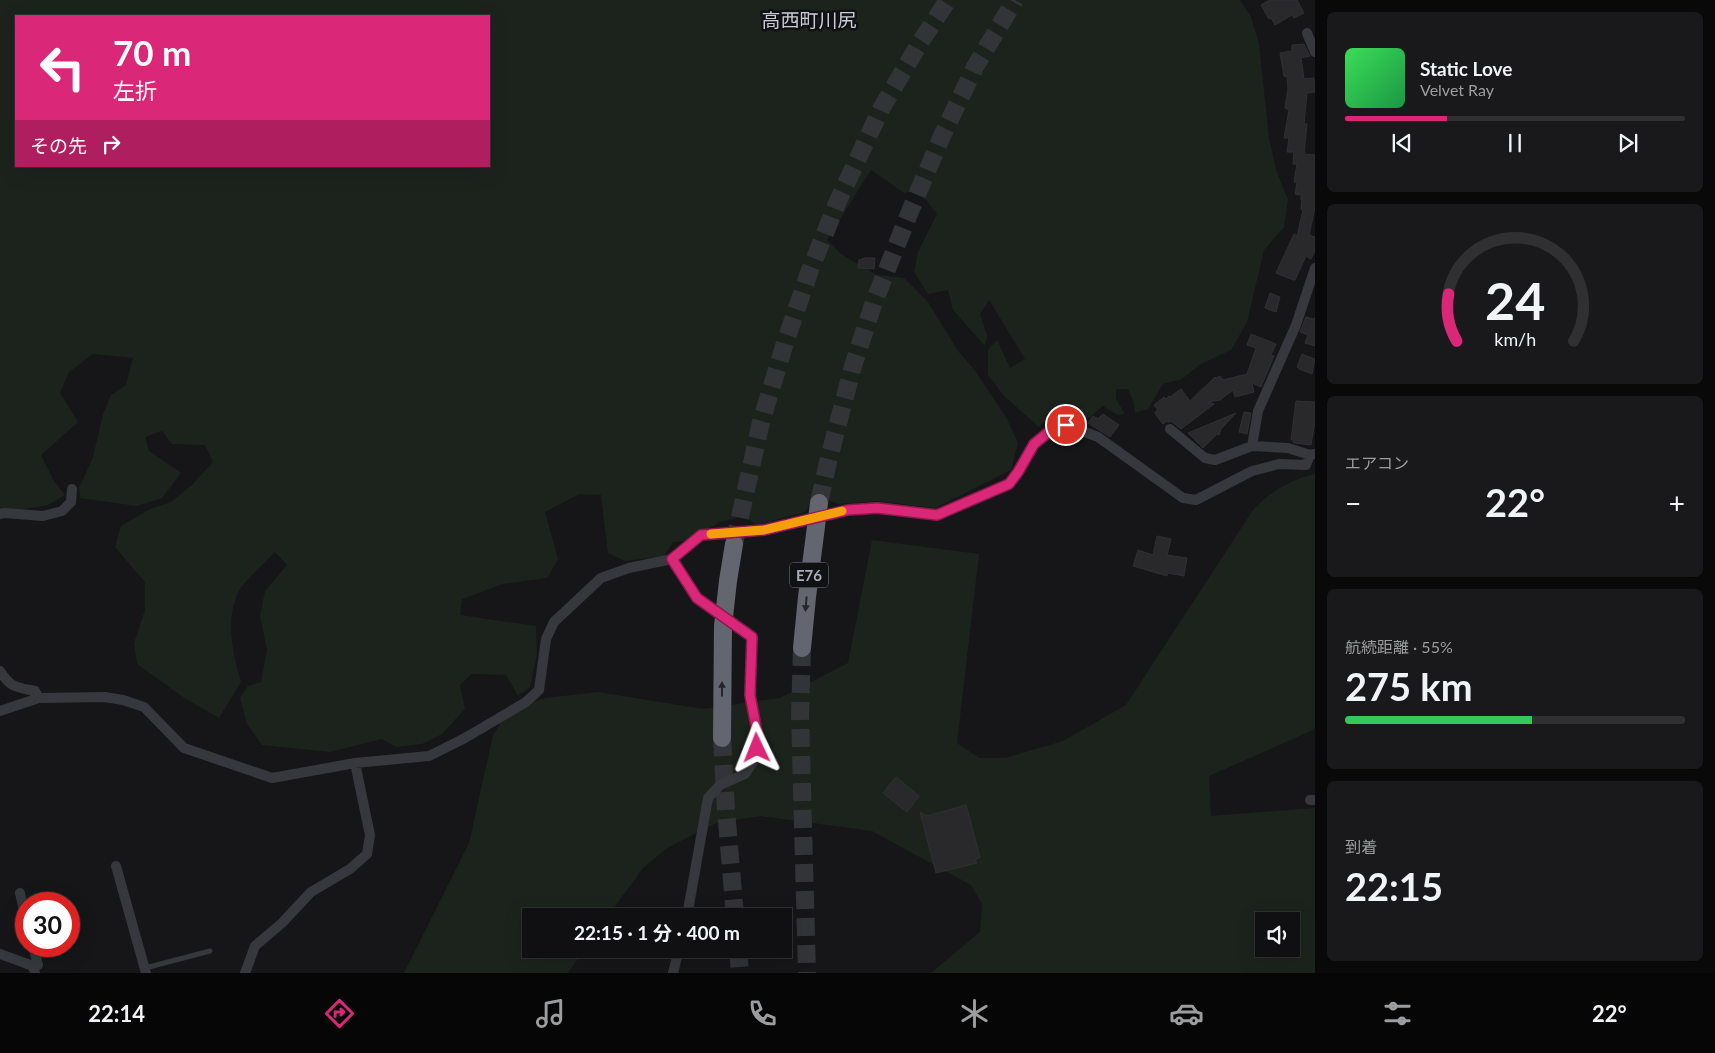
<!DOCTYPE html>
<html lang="ja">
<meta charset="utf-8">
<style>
body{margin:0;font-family:Lato,"Noto Sans JP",sans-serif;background:#19191b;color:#f1f3f6;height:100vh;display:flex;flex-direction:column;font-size:19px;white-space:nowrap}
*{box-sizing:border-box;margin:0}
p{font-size:16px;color:#9c9d9f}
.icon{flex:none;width:28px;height:28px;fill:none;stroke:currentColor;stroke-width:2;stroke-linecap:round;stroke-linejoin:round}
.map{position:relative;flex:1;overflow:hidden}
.side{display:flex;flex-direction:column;gap:12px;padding:12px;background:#09090a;width:400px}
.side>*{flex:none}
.hud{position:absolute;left:15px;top:15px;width:475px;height:152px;border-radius:0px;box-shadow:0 5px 20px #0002,0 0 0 1px #303032;background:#db2777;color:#fff;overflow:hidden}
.tools{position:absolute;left:1255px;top:912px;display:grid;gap:10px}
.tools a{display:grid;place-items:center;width:45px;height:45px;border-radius:0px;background:#101012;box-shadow:0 5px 20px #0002,0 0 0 1px #303032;font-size:25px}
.speed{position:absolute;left:15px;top:892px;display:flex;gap:10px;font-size:25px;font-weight:700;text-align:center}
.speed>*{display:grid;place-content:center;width:65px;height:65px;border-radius:50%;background:#101012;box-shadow:0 5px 20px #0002,0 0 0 1px #303032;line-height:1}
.speed .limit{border:8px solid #d22;background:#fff;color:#111}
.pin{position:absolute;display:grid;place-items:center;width:42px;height:42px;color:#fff;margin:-21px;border:2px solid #fff;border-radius:50%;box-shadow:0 1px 5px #0007}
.me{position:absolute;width:55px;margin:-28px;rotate:358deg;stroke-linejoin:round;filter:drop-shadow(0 0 4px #0008)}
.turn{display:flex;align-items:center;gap:18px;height:105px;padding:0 15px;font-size:22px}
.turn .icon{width:65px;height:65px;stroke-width:2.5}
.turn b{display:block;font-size:35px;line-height:42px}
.then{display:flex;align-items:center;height:48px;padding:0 15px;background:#0003;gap:10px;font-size:19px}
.big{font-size:38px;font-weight:700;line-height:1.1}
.side .widget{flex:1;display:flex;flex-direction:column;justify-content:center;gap:8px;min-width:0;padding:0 18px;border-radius:8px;background:#19191b}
.side .dial{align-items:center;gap:0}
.dial svg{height:130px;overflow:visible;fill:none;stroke:#303032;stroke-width:7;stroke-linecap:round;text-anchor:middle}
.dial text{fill:#f1f3f6;stroke:none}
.song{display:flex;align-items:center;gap:15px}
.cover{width:60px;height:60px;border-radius:8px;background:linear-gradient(135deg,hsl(130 70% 55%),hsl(140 70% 35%))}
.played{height:5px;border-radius:2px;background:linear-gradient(90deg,#db2777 30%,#303032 30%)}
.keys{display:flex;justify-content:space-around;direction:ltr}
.heat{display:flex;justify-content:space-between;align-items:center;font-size:28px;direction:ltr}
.charge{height:8px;border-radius:4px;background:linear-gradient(90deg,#34c759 55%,#303032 0)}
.trip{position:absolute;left:522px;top:908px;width:270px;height:50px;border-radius:0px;background:#101012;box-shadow:0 5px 20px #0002,0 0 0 1px #303032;font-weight:700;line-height:50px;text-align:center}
.tab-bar{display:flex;height:80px;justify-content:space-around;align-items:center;background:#060607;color:#9c9d9f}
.tab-bar .icon{width:35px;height:35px}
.tab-bar .active{color:#db2777}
.tab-bar b{font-size:22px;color:#f1f3f6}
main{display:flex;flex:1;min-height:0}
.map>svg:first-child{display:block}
.green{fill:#1c231d;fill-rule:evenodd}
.building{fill:#29292c;stroke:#303034}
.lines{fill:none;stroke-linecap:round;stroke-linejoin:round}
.motorway-tunnel{stroke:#333438;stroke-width:18;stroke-dasharray:18 9;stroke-linecap:butt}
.service{stroke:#37383d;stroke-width:5}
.minor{stroke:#37383d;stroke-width:10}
.motorway{stroke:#63666e;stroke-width:18}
.minor-bridge{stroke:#37383d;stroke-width:10}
.oneway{fill:#26262a}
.route-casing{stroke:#8e194d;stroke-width:12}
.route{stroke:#db2777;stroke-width:9}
.slow{stroke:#f59e0b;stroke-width:9}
.labels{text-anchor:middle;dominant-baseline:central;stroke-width:5;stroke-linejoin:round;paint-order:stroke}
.shield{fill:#111113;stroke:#7b7e86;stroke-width:1}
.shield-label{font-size:15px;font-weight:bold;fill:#a8adb8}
.quarter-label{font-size:19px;fill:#c9ccd4;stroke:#111113}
</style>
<main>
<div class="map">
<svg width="1315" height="973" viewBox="0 0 1315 973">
<rect width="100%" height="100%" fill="#161618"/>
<path class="green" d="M0,0H1240L1251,17L1259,44L1269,138L1276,170L1288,200L1284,227L1264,250L1247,322L1231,350L1199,365L1182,379L1163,384L1148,409L1135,413L1134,403L1128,389H1116V399L1125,414L1118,415L1103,406L1085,421L1065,411H1056L1039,427L1004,396L988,375V350L997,340L1010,368L1025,359L989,300L980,314L987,336L985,346L953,310L948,290L928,294L914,272L918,252L937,214L918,190L904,193L871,170L827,240L841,254L877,275L904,278L928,302L958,351L973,368L1007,419L1018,443L1011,470L935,508L877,501L838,504L825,499L812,500L805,512L757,525L744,516L720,522L688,541L673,542L664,556L625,561L608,553L601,495L579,494L545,512L558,560L547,578L503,584L462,599L460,615L536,626L537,654L530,687L518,696L506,675L471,674L460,685L465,709L442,734L422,744L396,747L382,739L330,752L262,745L247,724L240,698L248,686L261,682L267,650L260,616L265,591L287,565L275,552C264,564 244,580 238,593C225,621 233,654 241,682L219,718L186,699L137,664L134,643L145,610V582L115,547L121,526L150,509L171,502L192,485L213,462L205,445L172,444L162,431L145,437L149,451L181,473L162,498L137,506L80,498L79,488L93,457L103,414L111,395L126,385L133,358L93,354L69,372L60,393L78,422L41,455L54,481L65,495L48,505L18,510L0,509ZM16,16H489V166H16Z
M1315,474V727L1311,731L1209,776L1211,816L1315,808V973H931L980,932L982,904L971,885L872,831L760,816L716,823L667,848L643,868L608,916H531V949H585L568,973H404L469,843L493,735L508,711L546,698L598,692L703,709L780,698L848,663L872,540L979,554L957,743L979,758H1005L1063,741L1126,705L1253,510C1270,492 1291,479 1315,474ZM1264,921H1291V949H1264Z"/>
<path class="building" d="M1270,0H1297L1304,13L1294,18L1292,15L1275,25L1271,18L1269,19L1261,5Z
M1304,44L1310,56L1301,58L1304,79L1314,78L1315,85V92L1307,93L1304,124H1307L1304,154L1315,155V208L1309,235L1315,237V251L1311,259L1306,256L1295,280H1293L1276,273L1294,234L1297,236L1303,210L1301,209L1302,201L1301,200V195L1295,194L1297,183L1294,182L1297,164H1293L1294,152H1287L1289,138H1284L1289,110L1285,108L1288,89L1287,77L1284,76L1280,53L1292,51V45Z
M865,258H875L874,269L858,268L859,260Z
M1270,293L1280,297L1276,312L1265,308Z
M1306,317L1313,319L1315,318V346L1305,343L1308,335L1300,332Z
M1251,334L1276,344L1271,355L1274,356L1261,387L1252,383L1254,392L1235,397L1233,390L1220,400L1207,402L1214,404L1181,429L1171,421L1169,422L1167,421L1163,424L1156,415L1155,412L1158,410L1154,405L1164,397L1166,399L1169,396L1170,397L1181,389L1190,401L1215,377L1216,378L1220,376L1223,380L1247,374L1256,348L1247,345Z
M1302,354L1315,359L1312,374L1299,369V368L1297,367Z
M1296,401L1315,402V421L1311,445L1295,443L1293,442L1294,440H1291Z
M1244,412L1251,413L1247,434L1239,432Z
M1236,413L1221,429L1219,435L1217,434L1203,448L1188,433Z
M1103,414L1119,425L1110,437L1088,423L1093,416L1098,419Z
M1157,536L1171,539L1167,555L1187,558L1184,576L1168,573L1167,576L1133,566L1138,550L1153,555Z
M896,777L919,796L907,812L883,793Z
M966,805L980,857L975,860L977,863L936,873L920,812L927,816Z"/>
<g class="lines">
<path class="motorway-tunnel" d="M819,503L828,462L853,366L874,302L911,209L942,136L975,67L1015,0
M734,544L761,422L785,343L810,270L838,201L881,109L921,41L948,0
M802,648L800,715L807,973
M722,738L726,810L735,916
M738,949L740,973"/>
<path class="service" d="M145,968L210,951"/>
<path class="minor" d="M1307,33L1315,52
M1170,429L1205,458L1215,460L1252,446L1288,448L1310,455L1315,454
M1252,446L1258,411L1296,325L1315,268
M848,510L877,507L937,515L1009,484L1018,472L1034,444L1050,431L1066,425L1098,437L1183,498L1196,500L1252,471L1279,464L1306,465L1310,455
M0,514L4,513L43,516L62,511L71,502L72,489
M672,559L697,598
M0,671C11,688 16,687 35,691L39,698
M0,711L39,698L105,697L123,700L144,707L184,748L272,778L355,763L429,756L465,738L526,702L539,690L546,639L554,622L601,578L629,568L672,559L701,535L764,530
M1310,800H1315
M116,866L146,973
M20,893L26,919
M687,916L708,798L720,785L745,774L755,759L758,737L750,695L752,637
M33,946L38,965L33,966
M0,954L33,966L35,973
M245,973L255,946L282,923L311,892L350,869L367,854L370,835L355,763
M673,973L679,949"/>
<path class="motorway" d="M802,648L807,597L819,503
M722,738L723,626L728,581L734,544"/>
<path class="minor-bridge" d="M764,530L848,510
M697,598L752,637"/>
</g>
<defs><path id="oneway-solid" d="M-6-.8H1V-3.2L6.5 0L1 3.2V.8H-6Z" transform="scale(1.25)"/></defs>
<g class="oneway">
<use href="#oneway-solid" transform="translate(806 604) rotate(95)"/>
<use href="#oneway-solid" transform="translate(722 689) rotate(-90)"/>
</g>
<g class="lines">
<defs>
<path id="route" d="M757,748L758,737L750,695L752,637L697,598L672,559L701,535L764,530L848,510L877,508L937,515L1009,484L1018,472L1034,444L1050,431L1066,425"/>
</defs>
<use href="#route" class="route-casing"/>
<use href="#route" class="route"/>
<path class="slow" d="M711,534L764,530L842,511"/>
</g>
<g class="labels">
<rect class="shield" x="790" y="562.5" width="38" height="25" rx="4"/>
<g class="shield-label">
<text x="809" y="575">E76</text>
</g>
<g class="quarter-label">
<text x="809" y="19">高西町川尻</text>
</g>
</g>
</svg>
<div class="tools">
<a><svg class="icon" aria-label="sound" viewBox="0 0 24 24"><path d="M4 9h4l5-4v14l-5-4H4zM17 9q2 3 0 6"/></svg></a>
</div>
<div class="speed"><div class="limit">30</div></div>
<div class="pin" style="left:1066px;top:425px;background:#d93025"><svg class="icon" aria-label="arrive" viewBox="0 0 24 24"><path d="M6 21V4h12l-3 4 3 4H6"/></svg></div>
<svg class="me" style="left:757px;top:748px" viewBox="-20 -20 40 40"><path d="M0-17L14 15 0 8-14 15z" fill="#db2777" stroke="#fff" stroke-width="4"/></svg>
<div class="trip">22:15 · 1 分 · 400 m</div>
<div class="hud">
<div class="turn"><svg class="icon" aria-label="left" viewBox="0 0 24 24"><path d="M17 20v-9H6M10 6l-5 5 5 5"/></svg><div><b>70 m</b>左折</div></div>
<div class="then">その先<svg class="icon" aria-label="right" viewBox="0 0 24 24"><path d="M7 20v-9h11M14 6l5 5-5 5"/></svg></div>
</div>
</div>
<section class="side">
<div class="widget">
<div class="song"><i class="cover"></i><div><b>Static Love</b><p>Velvet Ray</p></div></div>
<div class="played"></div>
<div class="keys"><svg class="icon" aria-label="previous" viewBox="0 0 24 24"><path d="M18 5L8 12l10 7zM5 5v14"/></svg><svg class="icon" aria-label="pause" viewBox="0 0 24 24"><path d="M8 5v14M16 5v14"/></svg><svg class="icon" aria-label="next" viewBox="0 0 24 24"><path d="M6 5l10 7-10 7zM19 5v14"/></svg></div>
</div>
<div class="widget dial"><svg viewBox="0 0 100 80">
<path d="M14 69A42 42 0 1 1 86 69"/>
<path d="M14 69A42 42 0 0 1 9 40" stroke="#db2777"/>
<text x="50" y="56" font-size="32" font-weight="700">24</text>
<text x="50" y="72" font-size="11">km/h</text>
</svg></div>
<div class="widget"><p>エアコン</p>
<div class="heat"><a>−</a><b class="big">22°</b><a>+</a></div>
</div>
<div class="widget"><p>航続距離 · 55%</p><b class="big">275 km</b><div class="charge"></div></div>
<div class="widget"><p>到着</p><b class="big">22:15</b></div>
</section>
</main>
<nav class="tab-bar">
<b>22:14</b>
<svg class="icon active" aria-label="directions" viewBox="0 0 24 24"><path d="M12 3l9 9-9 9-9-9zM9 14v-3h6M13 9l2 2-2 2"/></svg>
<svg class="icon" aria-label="music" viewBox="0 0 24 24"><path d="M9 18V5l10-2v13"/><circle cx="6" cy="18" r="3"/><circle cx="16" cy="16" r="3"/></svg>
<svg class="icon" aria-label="phone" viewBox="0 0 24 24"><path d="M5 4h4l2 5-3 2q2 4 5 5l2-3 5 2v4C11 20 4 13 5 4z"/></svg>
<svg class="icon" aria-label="climate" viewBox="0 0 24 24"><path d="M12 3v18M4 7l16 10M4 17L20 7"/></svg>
<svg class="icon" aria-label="car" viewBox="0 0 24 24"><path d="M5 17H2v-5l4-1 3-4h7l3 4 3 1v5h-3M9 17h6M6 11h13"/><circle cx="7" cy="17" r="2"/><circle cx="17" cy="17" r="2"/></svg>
<svg class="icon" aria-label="filters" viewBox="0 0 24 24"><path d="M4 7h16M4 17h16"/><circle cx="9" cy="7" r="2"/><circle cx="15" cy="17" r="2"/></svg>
<b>22°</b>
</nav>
